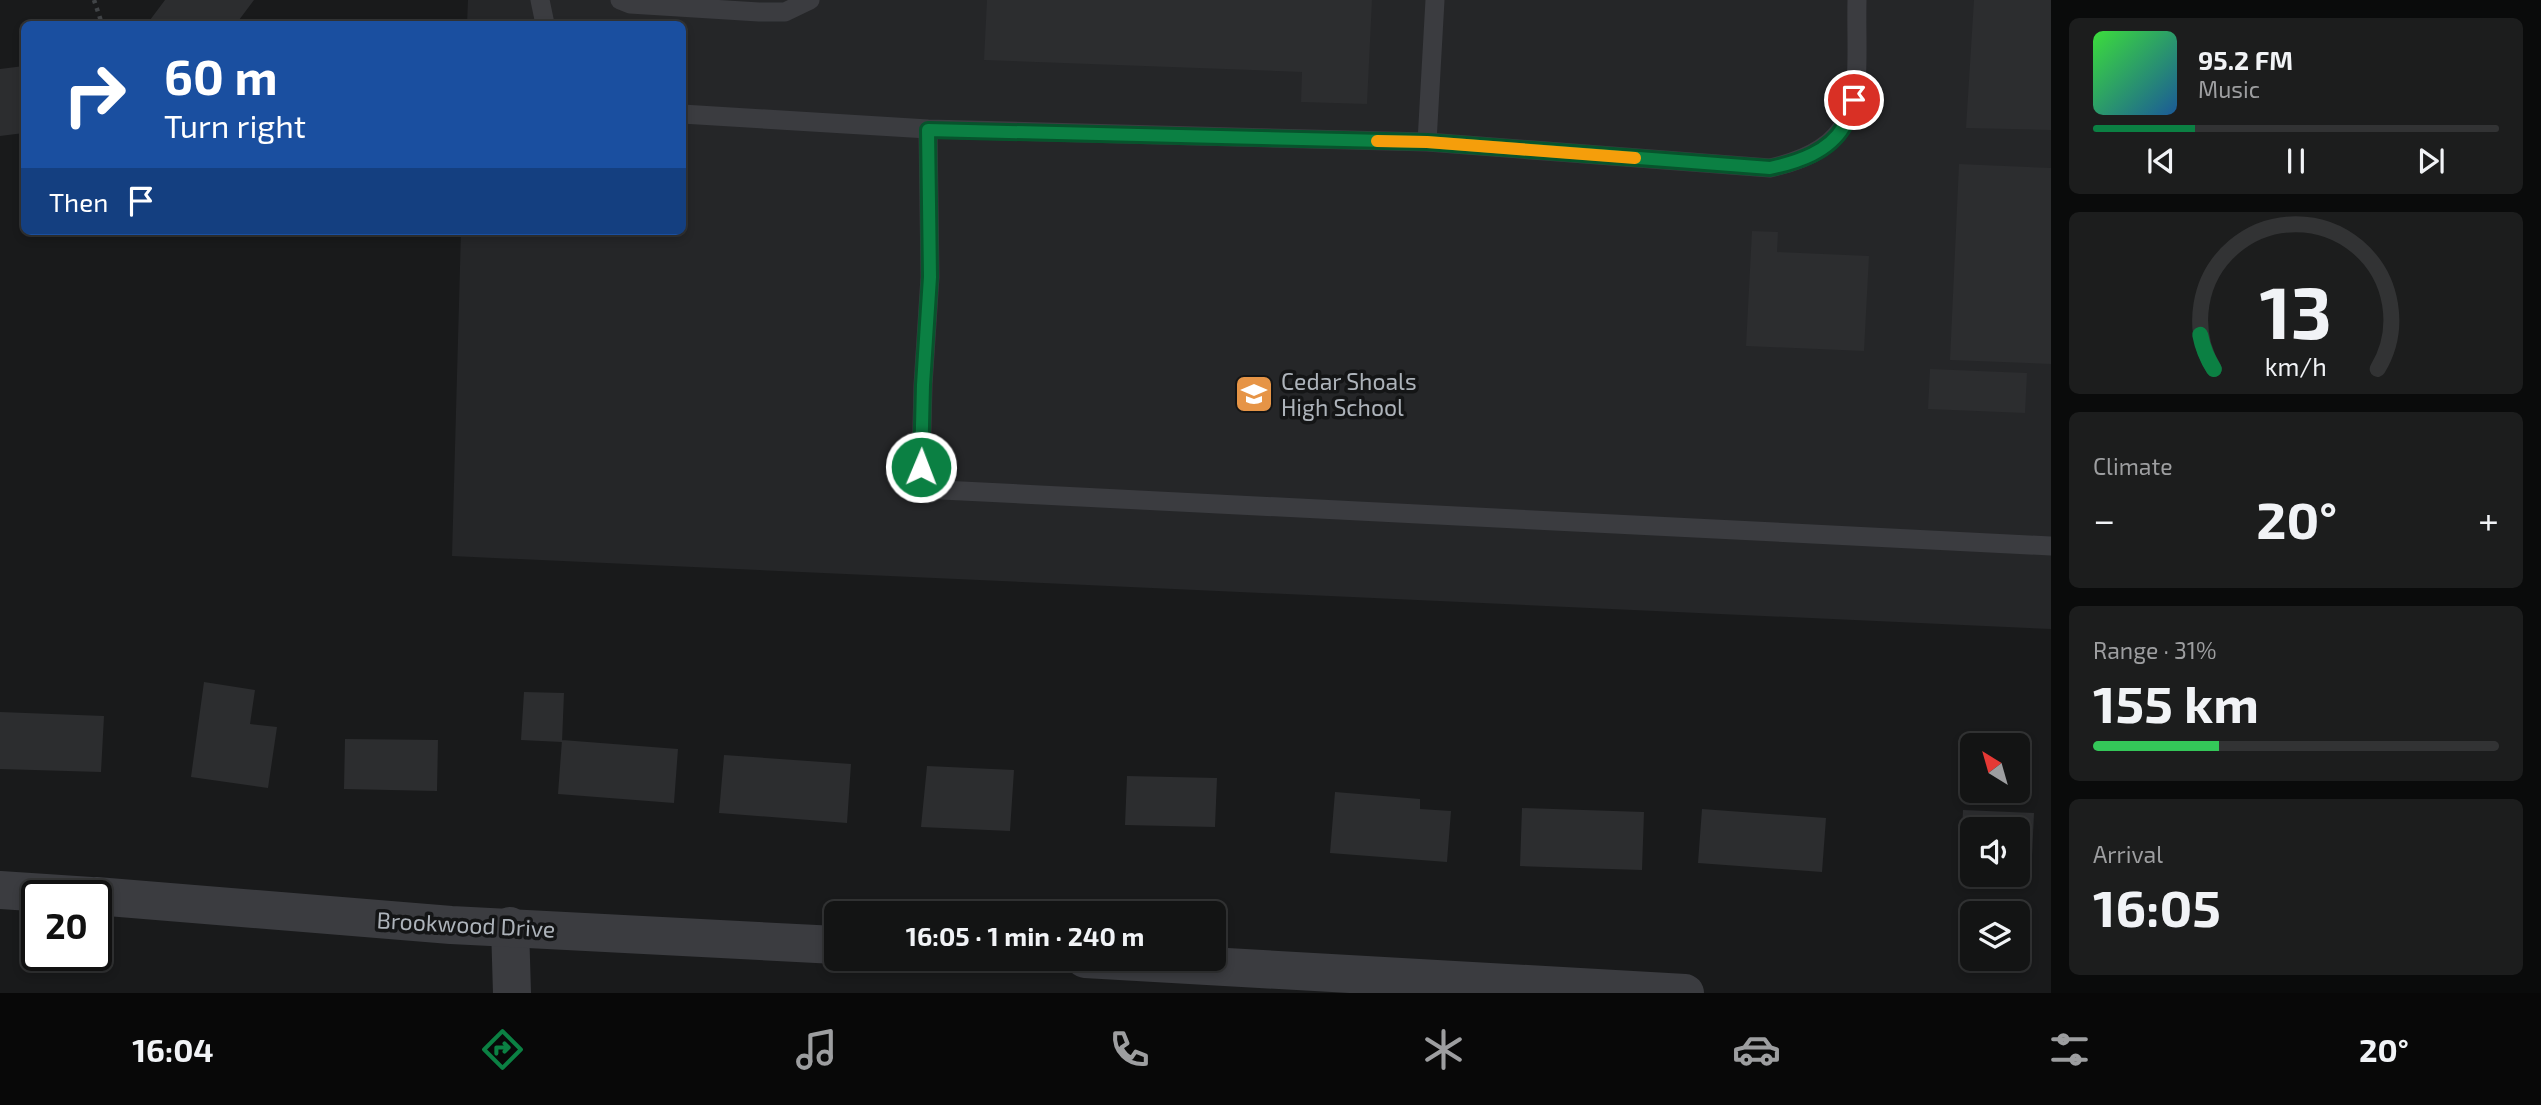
<!DOCTYPE html>
<meta charset="utf-8">
<style>
body{margin:0;font-family:"Exo 2",sans-serif;background:#1c1d1d;color:#f1f3f6;height:100vh;display:flex;flex-direction:column;font-size:26px;white-space:nowrap}
*{box-sizing:border-box;margin:0}
p{font-size:23px;color:#9d9ea0}
.icon{flex:none;width:38px;height:38px;fill:none;stroke:currentColor;stroke-width:2;stroke-linecap:round;stroke-linejoin:round}
.map{position:relative;flex:1;overflow:hidden}
.drawer{display:flex;flex-direction:column;gap:18px;padding:18px;background:#0a0b0b;width:490px}
.drawer>*{flex:none}
.top-card{position:absolute;left:21px;top:21px;width:665px;height:214px;border-radius:10px;box-shadow:0 4px 10px #0003,0 0 0 2px #323334;background:#1a4fa0;color:#fff;overflow:hidden}
.needle{width:46px;rotate:323deg}
.controls{position:absolute;left:1960px;top:733px;display:grid;gap:14px}
.controls a{display:grid;place-items:center;width:70px;height:70px;border-radius:10px;background:#131414;box-shadow:0 4px 10px #0003,0 0 0 2px #323334;font-size:35px}
.speed{position:absolute;left:21px;top:880px;display:flex;gap:14px;font-size:35px;font-weight:700;text-align:center}
.speed>*{display:grid;place-content:center;width:91px;height:91px;border-radius:50%;background:#131414;box-shadow:0 4px 10px #0003,0 0 0 2px #323334;line-height:1}
.speed .limit{border:4px solid #111;border-radius:10px;background:#fff;color:#111}
.pin{position:absolute;display:grid;place-items:center;width:60px;height:60px;color:#fff;margin:-30px;border:4px solid #fff;border-radius:50%;box-shadow:0 2px 7px #0007}
.me{position:absolute;width:77px;margin:-38px;rotate:1deg;stroke-linejoin:round;filter:drop-shadow(0 0 5px #0008)}
.turn{display:flex;align-items:center;gap:24px;height:147px;padding:0 28px;font-size:32px}
.turn .icon{width:91px;height:91px;stroke-width:2.5}
.turn b{display:block;font-size:49px;line-height:60px}
.then{display:flex;align-items:center;height:66px;padding:0 28px;background:#0003;gap:14px;font-size:26px}
.big{font-size:52px;font-weight:700;line-height:1.1}
.drawer .widget{flex:1;display:flex;flex-direction:column;justify-content:center;gap:10px;min-width:0;padding:0 24px;border-radius:10px;background:#1c1d1d}
.drawer .dial{align-items:center;gap:0}
.dial svg{height:182px;overflow:visible;fill:none;stroke:#323334;stroke-width:7;stroke-linecap:round;text-anchor:middle}
.dial text{fill:#f1f3f6;stroke:none}
.song{display:flex;align-items:center;gap:21px}
.cover{width:84px;height:84px;border-radius:10px;background:linear-gradient(135deg,hsl(120 70% 55%),hsl(210 70% 35%))}
.played{height:7px;border-radius:4px;background:linear-gradient(90deg,#0b8043 25%,#323334 25%)}
.keys{display:flex;justify-content:space-around;direction:ltr}
.heat{display:flex;justify-content:space-between;align-items:center;font-size:38px;direction:ltr}
.charge{height:10px;border-radius:5px;background:linear-gradient(90deg,#34c759 31%,#323334 0)}
.trip{position:absolute;left:824px;top:901px;width:402px;height:70px;border-radius:10px;background:#131414;box-shadow:0 4px 10px #0003,0 0 0 2px #323334;font-weight:700;line-height:70px;text-align:center}
.menu{display:flex;height:112px;justify-content:space-around;align-items:center;background:#080808;color:#9d9ea0}
.menu .icon{width:49px;height:49px}
.menu .active{color:#0b8043}
.menu b{font-size:32px;color:#f1f3f6}
main{display:flex;flex:1;min-height:0}
.map>svg:first-child{display:block}
.built{fill:#252628}
.building{fill:#2c2d2f}
.lines{fill:none;stroke-linecap:round;stroke-linejoin:round}
.path{stroke:#414447;stroke-width:4.5;stroke-dasharray:3.5 5;stroke-linecap:butt}
.service{stroke:#3b3c40;stroke-width:19}
.minor{stroke:#3b3c40;stroke-width:38}
.tertiary{stroke:#3b3c40;stroke-width:38}
.route-casing{stroke:#07532c;stroke-width:18}
.route{stroke:#0b8043;stroke-width:12}
.slow{stroke:#f59e0b;stroke-width:12}
.labels{text-anchor:middle;dominant-baseline:central;stroke-width:7;stroke-linejoin:round;paint-order:stroke}
.poi-label{font-size:23px;fill:#adb3ba;stroke:#141516;text-anchor:start}
.street-label{font-size:23px;fill:#adb3ba;stroke:#141516}
</style>
<main>
<div class="map">
<svg width="2051" height="993" viewBox="0 0 2051 993">
<rect width="100%" height="100%" fill="#191a1b"/>
<path class="built" d="M468,0H2051V629L452,556L461,231H682V24H467Z"/>
<path class="building" d="M165,0H254L236,24H147Z
M987,0H1372L1367,104L1301,102L1302,72L984,60Z
M1974,0H2051V130L1966,128Z
M24,66V133L0,136V69Z
M1959,164L2051,168V364L1950,360Z
M1752,231L1778,232L1777,252L1869,256L1864,351L1746,346Z
M1930,369L2027,373L2025,413L1928,409Z
M204,682L255,690L250,724L277,727L268,788L191,777Z
M524,692L564,693L562,742L521,740Z
M0,712L104,716L101,772L0,769Z
M345,739L438,740L437,791L344,789Z
M562,740L678,749L674,803L558,794Z
M724,755L851,764L847,823L719,813Z
M927,766L1014,770L1010,831L921,827Z
M1127,776L1217,778L1215,827L1125,825Z
M1335,792L1420,799V809L1451,811L1447,862L1330,853Z
M1522,808L1644,812L1642,870L1520,866Z
M1702,809L1826,818L1822,872L1698,863Z
M1963,810L2034,813L2031,878L2018,877V830H1972V875L1960,874Z"/>
<g class="lines">
<path class="path" d="M94,0L102,24"/>
<path class="service" d="M540,0L545,24
M620,0L630,4L759,12H785L810,0
M682,114L928,129L1427,142L1770,168C1873,145 1855,85 1857,0
M928,129L930,277L923,385L921,467L932,485L942,490L2051,546
M1427,142L1435,0"/>
<path class="minor" d="M510,926L512,993"/>
<path class="tertiary" d="M0,890L91,896
M96,896L451,925L836,945
M1085,959L1685,993"/>
</g>
<g class="lines">
<defs>
<path id="route" d="M921,467L923,385L930,277L928,130L1427,142L1770,168C1798,162 1829,152 1844,126C1849,118 1851,108 1854,100"/>
</defs>
<use href="#route" class="route-casing"/>
<use href="#route" class="route"/>
<path class="slow" d="M1377,141L1427,142L1635,158"/>
</g>
<defs>
<symbol id="school-square" viewBox="-11 -11 22 22"><rect x="-9" y="-9" width="18" height="18" rx="4" fill="#e69446" stroke="#141516"/><path d="M0-5L7-2L0 1L-7-2ZM-4 1L0 2.5L4 1V4Q0 6-4 4Z" fill="#fff"/></symbol>
</defs>
<g fill-rule="evenodd">
<use href="#school-square" x="1232" y="372" width="44" height="44"/>
</g>
<g class="labels">
<g class="poi-label">
<text x="1281" y="381">Cedar Shoals<tspan x="1281" dy="26">High School</tspan></text>
</g>
<g class="street-label">
<text transform="translate(466 924) rotate(3)">Brookwood Drive</text>
</g>
</g>
</svg>
<div class="controls">
<a><svg class="needle" viewBox="-14 -14 28 28"><path d="M0-13l5 13h-10z" fill="#e53935"/><path d="M0 13l5-13h-10z" fill="#9d9ea0"/></svg></a>
<a><svg class="icon" aria-label="sound" viewBox="0 0 24 24"><path d="M4 9h4l5-4v14l-5-4H4zM17 9q2 3 0 6"/></svg></a>
<a><svg class="icon" aria-label="layers" viewBox="0 0 24 24"><path d="M12 4l9 5-9 5-9-5zM3 14l9 5 9-5"/></svg></a>
</div>
<div class="speed"><div class="limit">20</div></div>
<div class="pin" style="left:1854px;top:100px;background:#d93025"><svg class="icon" aria-label="arrive" viewBox="0 0 24 24"><path d="M6 21V4h12l-3 4 3 4H6"/></svg></div>
<svg class="me" style="left:921px;top:467px" viewBox="-20 -20 40 40"><circle r="17" fill="#0b8043" stroke="#fff" stroke-width="3"/><path d="M0-11L8 9 0 5-8 9z" fill="#fff"/></svg>
<div class="trip">16:05 · 1 min · 240 m</div>
<div class="top-card">
<div class="turn"><svg class="icon" aria-label="right" viewBox="0 0 24 24"><path d="M7 20v-9h11M14 6l5 5-5 5"/></svg><div><b>60 m</b>Turn right</div></div>
<div class="then">Then<svg class="icon" aria-label="arrive" viewBox="0 0 24 24"><path d="M6 21V4h12l-3 4 3 4H6"/></svg></div>
</div>
</div>
<section class="drawer">
<div class="widget">
<div class="song"><i class="cover"></i><div><b>95.2 FM</b><p>Music</p></div></div>
<div class="played"></div>
<div class="keys"><svg class="icon" aria-label="previous" viewBox="0 0 24 24"><path d="M18 5L8 12l10 7zM5 5v14"/></svg><svg class="icon" aria-label="pause" viewBox="0 0 24 24"><path d="M8 5v14M16 5v14"/></svg><svg class="icon" aria-label="next" viewBox="0 0 24 24"><path d="M6 5l10 7-10 7zM19 5v14"/></svg></div>
</div>
<div class="widget dial"><svg viewBox="0 0 100 80">
<path d="M14 69A42 42 0 1 1 86 69"/>
<path d="M14 69A42 42 0 0 1 8 54" stroke="#0b8043"/>
<text x="50" y="56" font-size="32" font-weight="700">13</text>
<text x="50" y="72" font-size="11">km/h</text>
</svg></div>
<div class="widget"><p>Climate</p>
<div class="heat"><a>−</a><b class="big">20°</b><a>+</a></div>
</div>
<div class="widget"><p>Range · 31%</p><b class="big">155 km</b><div class="charge"></div></div>
<div class="widget"><p>Arrival</p><b class="big">16:05</b></div>
</section>
</main>
<nav class="menu">
<b>16:04</b>
<svg class="icon active" aria-label="directions" viewBox="0 0 24 24"><path d="M12 3l9 9-9 9-9-9zM9 14v-3h6M13 9l2 2-2 2"/></svg>
<svg class="icon" aria-label="music" viewBox="0 0 24 24"><path d="M9 18V5l10-2v13"/><circle cx="6" cy="18" r="3"/><circle cx="16" cy="16" r="3"/></svg>
<svg class="icon" aria-label="phone" viewBox="0 0 24 24"><path d="M5 4h4l2 5-3 2q2 4 5 5l2-3 5 2v4C11 20 4 13 5 4z"/></svg>
<svg class="icon" aria-label="climate" viewBox="0 0 24 24"><path d="M12 3v18M4 7l16 10M4 17L20 7"/></svg>
<svg class="icon" aria-label="car" viewBox="0 0 24 24"><path d="M5 17H2v-5l4-1 3-4h7l3 4 3 1v5h-3M9 17h6M6 11h13"/><circle cx="7" cy="17" r="2"/><circle cx="17" cy="17" r="2"/></svg>
<svg class="icon" aria-label="filters" viewBox="0 0 24 24"><path d="M4 7h16M4 17h16"/><circle cx="9" cy="7" r="2"/><circle cx="15" cy="17" r="2"/></svg>
<b>20°</b>
</nav>
